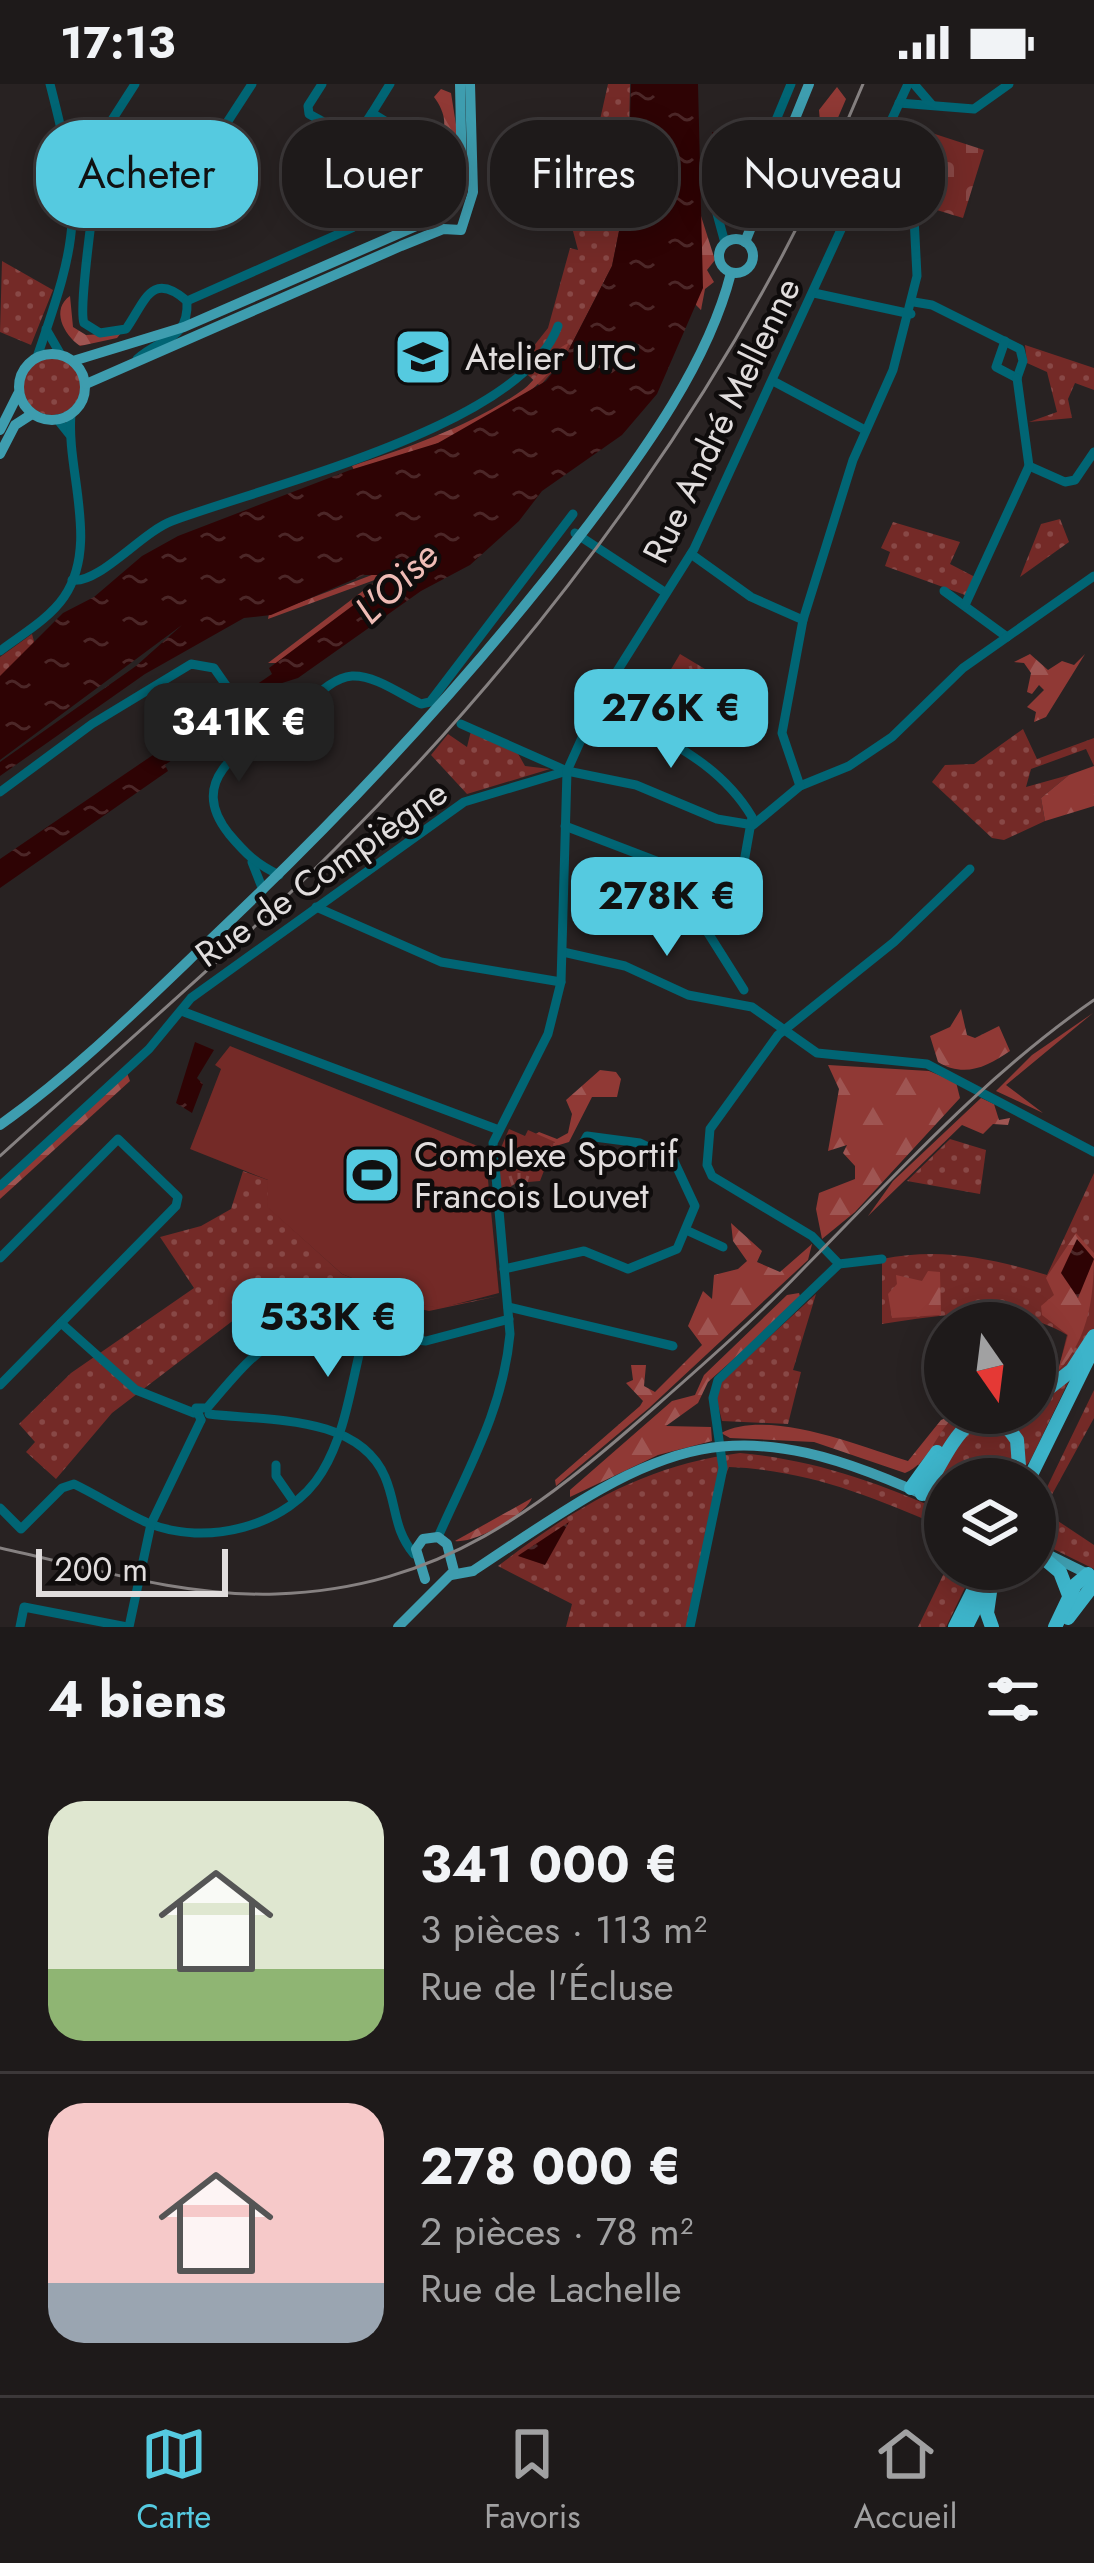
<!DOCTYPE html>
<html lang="fr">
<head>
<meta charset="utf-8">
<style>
  :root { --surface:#1e1a1a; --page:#262323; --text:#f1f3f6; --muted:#a1a1a2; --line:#3c3839; --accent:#55cae0 }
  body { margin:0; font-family:Jost,sans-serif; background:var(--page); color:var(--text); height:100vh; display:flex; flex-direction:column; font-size:45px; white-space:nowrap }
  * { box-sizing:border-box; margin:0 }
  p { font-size:39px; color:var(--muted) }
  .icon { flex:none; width:66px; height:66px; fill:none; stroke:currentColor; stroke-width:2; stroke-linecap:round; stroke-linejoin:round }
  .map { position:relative; height:1543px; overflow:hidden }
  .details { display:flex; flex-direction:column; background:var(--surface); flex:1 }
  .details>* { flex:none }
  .hud { position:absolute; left:36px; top:36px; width:1023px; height:108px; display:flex; gap:24px }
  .needle { width:78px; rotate:166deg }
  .fabs { position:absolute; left:924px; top:1218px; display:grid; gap:24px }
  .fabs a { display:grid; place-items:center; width:132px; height:132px; border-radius:50%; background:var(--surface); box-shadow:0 6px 30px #0003,0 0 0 3px var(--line); font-size:60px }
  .scale { position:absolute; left:36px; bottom:30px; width:192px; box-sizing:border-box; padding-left:12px; border:6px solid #e1dddd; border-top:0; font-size:33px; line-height:42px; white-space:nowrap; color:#e1dddd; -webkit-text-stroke:9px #0f0c0c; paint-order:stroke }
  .price { position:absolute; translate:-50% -102px; padding:0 27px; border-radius:24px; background:var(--accent); color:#111; font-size:39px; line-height:78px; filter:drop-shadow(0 3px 6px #0008) }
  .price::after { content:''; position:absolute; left:50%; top:72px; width:36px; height:27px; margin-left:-18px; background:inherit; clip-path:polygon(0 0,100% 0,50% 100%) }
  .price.active { background:#222; color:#fff }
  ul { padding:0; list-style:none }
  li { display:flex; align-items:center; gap:36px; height:300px; padding:0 48px }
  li+li { border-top:3px solid var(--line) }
  li span { display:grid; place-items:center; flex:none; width:336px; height:240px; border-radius:36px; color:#555 }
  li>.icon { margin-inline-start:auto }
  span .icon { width:144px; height:144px; fill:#fffc; stroke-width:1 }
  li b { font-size:51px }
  h2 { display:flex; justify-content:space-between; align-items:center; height:144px; padding:0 48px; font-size:51px }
  .chip { padding:0 42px; border-radius:48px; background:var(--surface); box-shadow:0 6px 30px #0003,0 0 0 3px var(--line); font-size:42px; line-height:108px }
  .chip.active { background:var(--accent); color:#111 }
  .status { display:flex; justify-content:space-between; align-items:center; height:84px; padding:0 60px; background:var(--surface); direction:ltr }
  .status svg { height:33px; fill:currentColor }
  .tabs { display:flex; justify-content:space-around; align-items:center; height:168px; border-top:3px solid var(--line); background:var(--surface); font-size:33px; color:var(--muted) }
  .tabs a { display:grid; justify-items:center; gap:6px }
  .tabs .active { color:var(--accent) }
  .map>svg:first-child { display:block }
</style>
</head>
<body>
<div class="status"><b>17:13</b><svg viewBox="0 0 49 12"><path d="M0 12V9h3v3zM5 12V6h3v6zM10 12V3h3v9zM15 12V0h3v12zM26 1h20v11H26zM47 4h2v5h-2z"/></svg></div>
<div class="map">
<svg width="1094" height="1543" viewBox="0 0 1094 1543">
  <defs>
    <pattern id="grass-dots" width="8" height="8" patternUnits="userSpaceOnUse" patternTransform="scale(3)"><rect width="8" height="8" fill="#742a27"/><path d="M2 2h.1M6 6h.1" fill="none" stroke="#884846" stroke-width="1.8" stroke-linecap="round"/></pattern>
    <pattern id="forest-firs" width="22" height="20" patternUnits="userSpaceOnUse" patternTransform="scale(3)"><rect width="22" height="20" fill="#903935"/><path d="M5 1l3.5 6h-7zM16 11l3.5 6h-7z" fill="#9f5552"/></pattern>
    <pattern id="cemetery-stones" width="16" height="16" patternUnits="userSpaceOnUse" patternTransform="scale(3)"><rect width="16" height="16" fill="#742a27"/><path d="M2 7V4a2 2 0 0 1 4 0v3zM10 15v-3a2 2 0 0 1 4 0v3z" fill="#884846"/></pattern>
    <pattern id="park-tufts" width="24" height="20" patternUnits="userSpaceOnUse" patternTransform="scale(3)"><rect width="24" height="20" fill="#742a27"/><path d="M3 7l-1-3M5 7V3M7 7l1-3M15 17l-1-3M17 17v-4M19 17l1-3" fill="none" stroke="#884846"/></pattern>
    <pattern id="water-ripples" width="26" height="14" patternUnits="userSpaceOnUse" patternTransform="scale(3)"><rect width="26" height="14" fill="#2e0304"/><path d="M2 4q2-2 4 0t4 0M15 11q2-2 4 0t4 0" fill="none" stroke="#4c2728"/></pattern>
  </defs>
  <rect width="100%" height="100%" fill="#282222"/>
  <g fill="url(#grass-dots)">
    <path d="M608 0H630L628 102 612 182 565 273 540 302 518 282 548 244 570 164 578 166 569 132 575 114 591 115 595 58Z"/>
    <path d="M2 177 53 206 31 261 0 248Z"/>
    <path d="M1025 261 1094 284V306L1075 299 1068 315 1072 334 1029 338 1057 328 1047 288 1027 279Z"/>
    <circle cx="52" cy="302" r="29"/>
    <path d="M1060 435 1069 458 1020 493 1041 440Z"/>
    <path d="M893 438 960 458 950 480 975 493 965 511 885 482 890 468 881 464Z"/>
    <path d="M32 550 35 561 0 595V573Z"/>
    <path d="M1023 645 1037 675 1094 654V682L1086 665 1031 685 1026 703 1069 691 1041 714 1045 737 1004 756 992 754 932 698 945 681 974 680Z"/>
    <path d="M471 647 516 666 525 682 550 685 467 710 431 671 448 650 467 663Z"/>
    <path d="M950 1055 986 1066 980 1110 907 1097Z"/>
    <path d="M243 1087 268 1096V1123L342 1190 419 1221 441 1223 499 1212 429 1227 328 1203 260 1216 112 1329 56 1395 26 1368 35 1358 19 1340 71 1289 194 1204 160 1153 201 1142 231 1125Z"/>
    <path d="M1094 1089V1245L1030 1377 1015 1395H949L909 1377C956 1317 962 1329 1035 1329V1300L1059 1283 1067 1251C1014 1218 940 1231 882 1240V1175C941 1163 990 1174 1047 1191Z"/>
    <path d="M816 1210 793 1286 801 1288 788 1340 722 1337 716 1313 721 1297Z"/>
    <path d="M1094 1306V1334L1043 1427 1094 1461V1485L1035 1456V1428Z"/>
    <path d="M740 1369C815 1376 876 1398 945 1428V1444C873 1413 808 1386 729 1383L713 1421 686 1543H566L572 1520 498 1482C574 1424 644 1381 740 1369Z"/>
    <path d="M946 1485H974L946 1543H918Z"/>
  </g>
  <g fill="url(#forest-firs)">
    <path d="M837 3 846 15 831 50 821 56 819 67 810 69 807 65 821 50 819 26Z"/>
    <path d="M441 5 451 9 457 47 452 70 445 74 435 62C449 46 446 29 434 13Z"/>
    <path d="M590 56 589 64 575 69 590 91 587 112 576 109 565 93 573 61Z"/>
    <path d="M701 132 715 176 707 186 714 198 705 205 701 226 696 221Z"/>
    <path d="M70 212 73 243 86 251 121 249 117 254 80 262C63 250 51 225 70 212Z"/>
    <path d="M569 259C542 316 466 349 409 371 391 377 371 379 354 386L352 382C411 363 473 341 524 305 541 292 550 266 569 259Z"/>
    <path d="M377 489H386L383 500 278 579H268L380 494 268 535 269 530Z"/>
    <path d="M1030 570 1048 586 1062 577 1074 581 1085 570 1046 633 1034 638 1036 628 1027 623 1044 606 1039 601 1032 610 1027 608 1031 589 1024 579 1014 578Z"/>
    <path d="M1094 682V722L1045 737 1041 714 1069 691Z"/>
    <path d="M961 925 967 951 975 954 999 942 1010 967C987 983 964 994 938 978L930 952 950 943Z"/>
    <path d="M1093 929 1006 1001 1043 1029 996 1007 1032 971Z"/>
    <path d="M828 981 929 987 956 998 960 1014 855 1128 822 1155 816 1125 819 1109 855 1095V1082L843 1069 847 1061 828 1067 839 1005Z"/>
    <path d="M600 986 616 988 621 995 617 1013H592L569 1058 546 1065 534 1051 539 1048 557 1055 568 1049 572 1030 566 1016Z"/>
    <path d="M127 989 130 997 0 1115V1106Z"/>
    <path d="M981 1014 994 1020 999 1036 1010 1034 1008 1041 993 1040 983 1050 962 1041 868 1132 893 1097Z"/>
    <path d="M731 1139 762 1167 757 1178 780 1188 812 1160 808 1176 649 1324 556 1402 555 1396 640 1322 643 1317 626 1299 633 1296 631 1281H646L644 1302 655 1308 702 1261 688 1242 703 1207 712 1215 714 1191 738 1185 747 1177 733 1157Z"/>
    <path d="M1076 1149 1094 1169C1094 1226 1085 1272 1035 1307V1300L1059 1283 1068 1251 1042 1231 1041 1222 1054 1211 1046 1194Z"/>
    <path d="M928 1187 940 1188 941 1231 892 1234 888 1210 897 1200 896 1191 922 1197Z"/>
    <path d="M799 1209 801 1215 708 1298 698 1319 666 1342 711 1343 712 1357 658 1371 570 1413V1406L672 1317 695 1311 704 1291 787 1211Z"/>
    <path d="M958 1329C937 1345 929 1380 905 1389L814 1358 730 1354 721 1349C768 1324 860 1362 908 1377L941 1336Z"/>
    <path d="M532 1414C525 1432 473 1460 455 1457Z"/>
  </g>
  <path fill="url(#cemetery-stones)" d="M895 37 984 66 963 134C904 116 865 106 895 37Z"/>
  <g fill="url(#park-tufts)">
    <path d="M680 570 715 591 712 612 736 624 733 632 701 611 681 644 656 628 666 613 658 607Z"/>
    <path d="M509 1045 525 1052 528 1046 555 1058 540 1097 516 1099 501 1110 497 1073Z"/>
  </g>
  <path fill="#742a27" d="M230 962 485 1065 499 1209 441 1224 419 1221 342 1190 267 1123 268 1096 190 1065 221 985 215 981Z"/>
  <g fill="url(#water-ripples)">
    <path d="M631 0H698L703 204 657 310 622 351 542 407 519 437 470 481 421 507 298 594 279 600 165 681 168 687 0 804V775L272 590 269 584 367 511 385 491H364L271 531 244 534 145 590 0 692V678L136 582 182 541 0 676V592L63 529 94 513 142 472 178 452 350 386 438 359 546 297 565 273 612 182 628 102Z"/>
    <path d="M712 48 754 60 735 88 713 83Z"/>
    <path d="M195 958 214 966 197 994 203 1000 192 1029 176 1019Z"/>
    <path d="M1077 1155 1094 1175 1078 1214 1061 1189Z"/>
    <path d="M569 1438 545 1481 518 1472 519 1471Z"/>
  </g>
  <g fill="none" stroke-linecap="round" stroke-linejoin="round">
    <g stroke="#016574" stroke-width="9">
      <path d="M322 0 308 22 309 30 347 51 361 46 372 29"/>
      <path d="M390 0 372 29 431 65"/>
      <path d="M914 0 932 21"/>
      <path d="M899 19 974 25 1009 0"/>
      <path d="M215 57 252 0"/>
      <path d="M87 75 135 0"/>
      <path d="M71 80 87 75 187 140"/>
      <path d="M98 84C95 111 78 224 84 239L100 249 126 245C145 218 151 186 187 217"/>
      <path d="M725 159 716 126 759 77 791 0"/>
      <path d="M814 209 911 230"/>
      <path d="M187 217 352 144 409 53"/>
      <path d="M914 218 932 221 1020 265 1023 277 1017 294"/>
      <path d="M46 245 61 271"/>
      <path d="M1005 257 996 283 1017 294"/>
      <path d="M37 273C80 149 83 128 50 0"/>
      <path d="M137 275C161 253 189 257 187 217"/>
      <path d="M773 297 865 346"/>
      <path d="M57 335 69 350"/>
      <path d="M1029 382 1065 398 1075 396 1094 368"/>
      <path d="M575 449 666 509"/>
      <path d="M691 470 751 513 803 536"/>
      <path d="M72 496C98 501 142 448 172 437 268 401 522 342 558 242"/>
      <path d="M944 507 1007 553"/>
      <path d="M965 521 1029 382 1017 294"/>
      <path d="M0 567C21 551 49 535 64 513 100 460 66 387 71 330"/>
      <path d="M599 616C656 653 717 674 752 733L741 795 706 811 698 833 744 906"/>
      <path d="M461 640 567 687 636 701 717 735 753 741 800 702 849 682 892 653 963 584 1094 492"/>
      <path d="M800 702 782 649 803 536 853 376 893 286 917 192 914 133 871 80"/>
      <path d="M0 708 92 640 191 580 214 584 260 650"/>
      <path d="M565 742 672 783 712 808"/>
      <path d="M252 778 263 806"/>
      <path d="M279 791C256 780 245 769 229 750 186 696 240 665 283 639 305 627 326 594 352 592 375 591 400 610 421 620L430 618 573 430"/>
      <path d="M316 823 441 878 561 898"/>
      <path d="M563 868 625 882 688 911 752 923 817 969 927 980 1094 1068"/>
      <path d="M184 928 499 1046"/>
      <path d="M0 1102 149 965 191 914 464 718 567 687"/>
      <path d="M686 1146 723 1163"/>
      <path d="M0 1174 118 1055 178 1113 176 1122 0 1301"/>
      <path d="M839 1180 882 1175"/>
      <path d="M504 1185 584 1167 628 1185 677 1165 695 1122 673 1075 640 1059 587 1052 582 1061"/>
      <path d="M508 1223 673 1262"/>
      <path d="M61 1239 136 1306 194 1329"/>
      <path d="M368 1252 426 1257 509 1235"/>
      <path d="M209 1330C266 1337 358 1330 385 1393 397 1421 393 1445 414 1470"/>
      <path d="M201 1336 196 1324H207C257 1266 277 1235 361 1251"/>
      <path d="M276 1381V1392L294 1418"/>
      <path d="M0 1424 21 1445 62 1404 74 1400C99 1412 123 1428 148 1439 205 1463 289 1443 322 1388 346 1349 351 1299 363 1255"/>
      <path d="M438 1453C468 1385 503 1326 510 1250L493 1059 548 950 561 898 567 687 599 616 694 465 908 0"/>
      <path d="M20 1543 24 1523 127 1543"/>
      <path d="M129 1543 151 1440 201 1336"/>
      <path d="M690 1543 723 1384 713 1314 718 1296 839 1180 812 1152 712 1092 707 1081 710 1045 778 951 894 858 970 785"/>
    </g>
    <g stroke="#3e9daf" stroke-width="10">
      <path d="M455 120 462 97 460 0"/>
      <circle cx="736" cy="172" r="17"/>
      <path d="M745 158 809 0"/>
      <circle cx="52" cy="303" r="33"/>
      <path d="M73 277 184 243 421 140 455 120"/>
      <path d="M86 300 401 162 443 145 461 146 473 108 470 0"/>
      <path d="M0 346 18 310"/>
      <path d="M0 370 15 341 32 330"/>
      <path d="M0 1041C77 986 143 920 211 855 349 725 474 591 589 440 645 366 708 279 731 189"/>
      <path d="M1043 1468 1094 1493"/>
      <path d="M451 1491 473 1487C664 1359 724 1315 945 1421"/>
      <path d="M398 1543 454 1487 447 1460 438 1453 423 1455 416 1465 425 1495"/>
    </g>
    <g stroke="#3db4ca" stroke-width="14">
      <path d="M1035 1315 1072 1286 1094 1252"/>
      <path d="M1029 1395 1094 1263"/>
      <path d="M911 1404 937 1368"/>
      <path d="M922 1410C941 1388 972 1289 1017 1356L1020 1395"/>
      <path d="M1035 1467 1060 1488 1070 1514"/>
      <path d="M990 1508 987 1529 992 1543"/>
      <path d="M1068 1534 1094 1500"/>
      <path d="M955 1543 984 1485"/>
      <path d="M966 1543 995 1485"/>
      <path d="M1055 1543 1075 1501 1088 1490"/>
    </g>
    <g stroke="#868181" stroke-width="3">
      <path d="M0 1072C112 970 228 872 335 765 552 549 746 285 863 0"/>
      <path d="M0 1464C91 1484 183 1513 276 1510 441 1504 539 1425 656 1322 706 1278 756 1234 802 1186 896 1091 984 992 1094 916"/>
    </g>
  </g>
  <defs>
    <g id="university-square" transform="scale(3)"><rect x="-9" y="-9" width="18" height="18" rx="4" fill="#55cae0" stroke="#0f0c0c"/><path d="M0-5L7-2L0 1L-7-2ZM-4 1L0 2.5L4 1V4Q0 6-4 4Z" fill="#111"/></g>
    <g id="stadium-square" transform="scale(3)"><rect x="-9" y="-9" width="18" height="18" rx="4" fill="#55cae0" stroke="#0f0c0c"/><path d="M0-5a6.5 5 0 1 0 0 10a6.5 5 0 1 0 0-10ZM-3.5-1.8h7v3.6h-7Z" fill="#111"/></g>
  </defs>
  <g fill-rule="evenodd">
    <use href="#university-square" x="423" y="273"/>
    <use href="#stadium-square" x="372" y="1091"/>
  </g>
  <g text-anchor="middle" stroke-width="9" stroke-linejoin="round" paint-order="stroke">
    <g font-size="36" fill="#e1dddd" stroke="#0f0c0c" text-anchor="start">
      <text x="465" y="286">Atelier UTC</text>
      <text x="414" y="1083">Complexe Sportif<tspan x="414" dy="41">Francois Louvet</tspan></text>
    </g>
    <g font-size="36" fill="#e1dddd" stroke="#0f0c0c">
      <text transform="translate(721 336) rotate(-64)" y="13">Rue André Mellenne</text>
      <text transform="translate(321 789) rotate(-35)" y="13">Rue de Compiègne</text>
    </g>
    <g font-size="39" font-style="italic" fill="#efbcb6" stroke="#0f0c0c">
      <text transform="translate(396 498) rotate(-44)" y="14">L'Oise</text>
    </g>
  </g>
</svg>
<div class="fabs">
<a><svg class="needle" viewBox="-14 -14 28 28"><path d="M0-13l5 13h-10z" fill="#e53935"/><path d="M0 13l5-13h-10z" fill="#a1a1a2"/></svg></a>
<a><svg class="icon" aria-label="layers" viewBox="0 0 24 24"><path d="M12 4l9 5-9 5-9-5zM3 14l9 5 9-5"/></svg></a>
</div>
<div class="scale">200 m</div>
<b class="price" style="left:671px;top:687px">276K €</b>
<b class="price active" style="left:239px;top:701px">341K €</b>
<b class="price" style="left:667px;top:875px">278K €</b>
<b class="price" style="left:328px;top:1296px">533K €</b>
<div class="hud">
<a class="chip active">Acheter</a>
<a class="chip">Louer</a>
<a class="chip">Filtres</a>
<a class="chip">Nouveau</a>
</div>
</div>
<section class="details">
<h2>4 biens<svg class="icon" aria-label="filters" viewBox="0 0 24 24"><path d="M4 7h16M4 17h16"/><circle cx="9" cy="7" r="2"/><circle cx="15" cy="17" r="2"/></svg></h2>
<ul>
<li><span style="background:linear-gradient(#dfe7d0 70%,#8fb573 0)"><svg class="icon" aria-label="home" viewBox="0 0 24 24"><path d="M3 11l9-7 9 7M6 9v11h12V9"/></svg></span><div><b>341 000 €</b><p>3 pièces · 113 m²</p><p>Rue de l'Écluse</p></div></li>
<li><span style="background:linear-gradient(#f6c9c9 75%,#9aa5b1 0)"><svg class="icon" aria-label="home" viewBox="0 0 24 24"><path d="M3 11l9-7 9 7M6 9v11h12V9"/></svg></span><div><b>278 000 €</b><p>2 pièces · 78 m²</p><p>Rue de Lachelle</p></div></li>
</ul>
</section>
<nav class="tabs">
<a class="active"><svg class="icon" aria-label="map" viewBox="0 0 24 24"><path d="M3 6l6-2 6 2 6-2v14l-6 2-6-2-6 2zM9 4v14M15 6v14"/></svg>Carte</a>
<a><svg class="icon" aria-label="saved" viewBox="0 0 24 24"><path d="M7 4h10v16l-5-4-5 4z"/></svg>Favoris</a>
<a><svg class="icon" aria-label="home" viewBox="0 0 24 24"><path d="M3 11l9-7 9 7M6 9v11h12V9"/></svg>Accueil</a>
</nav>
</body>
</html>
